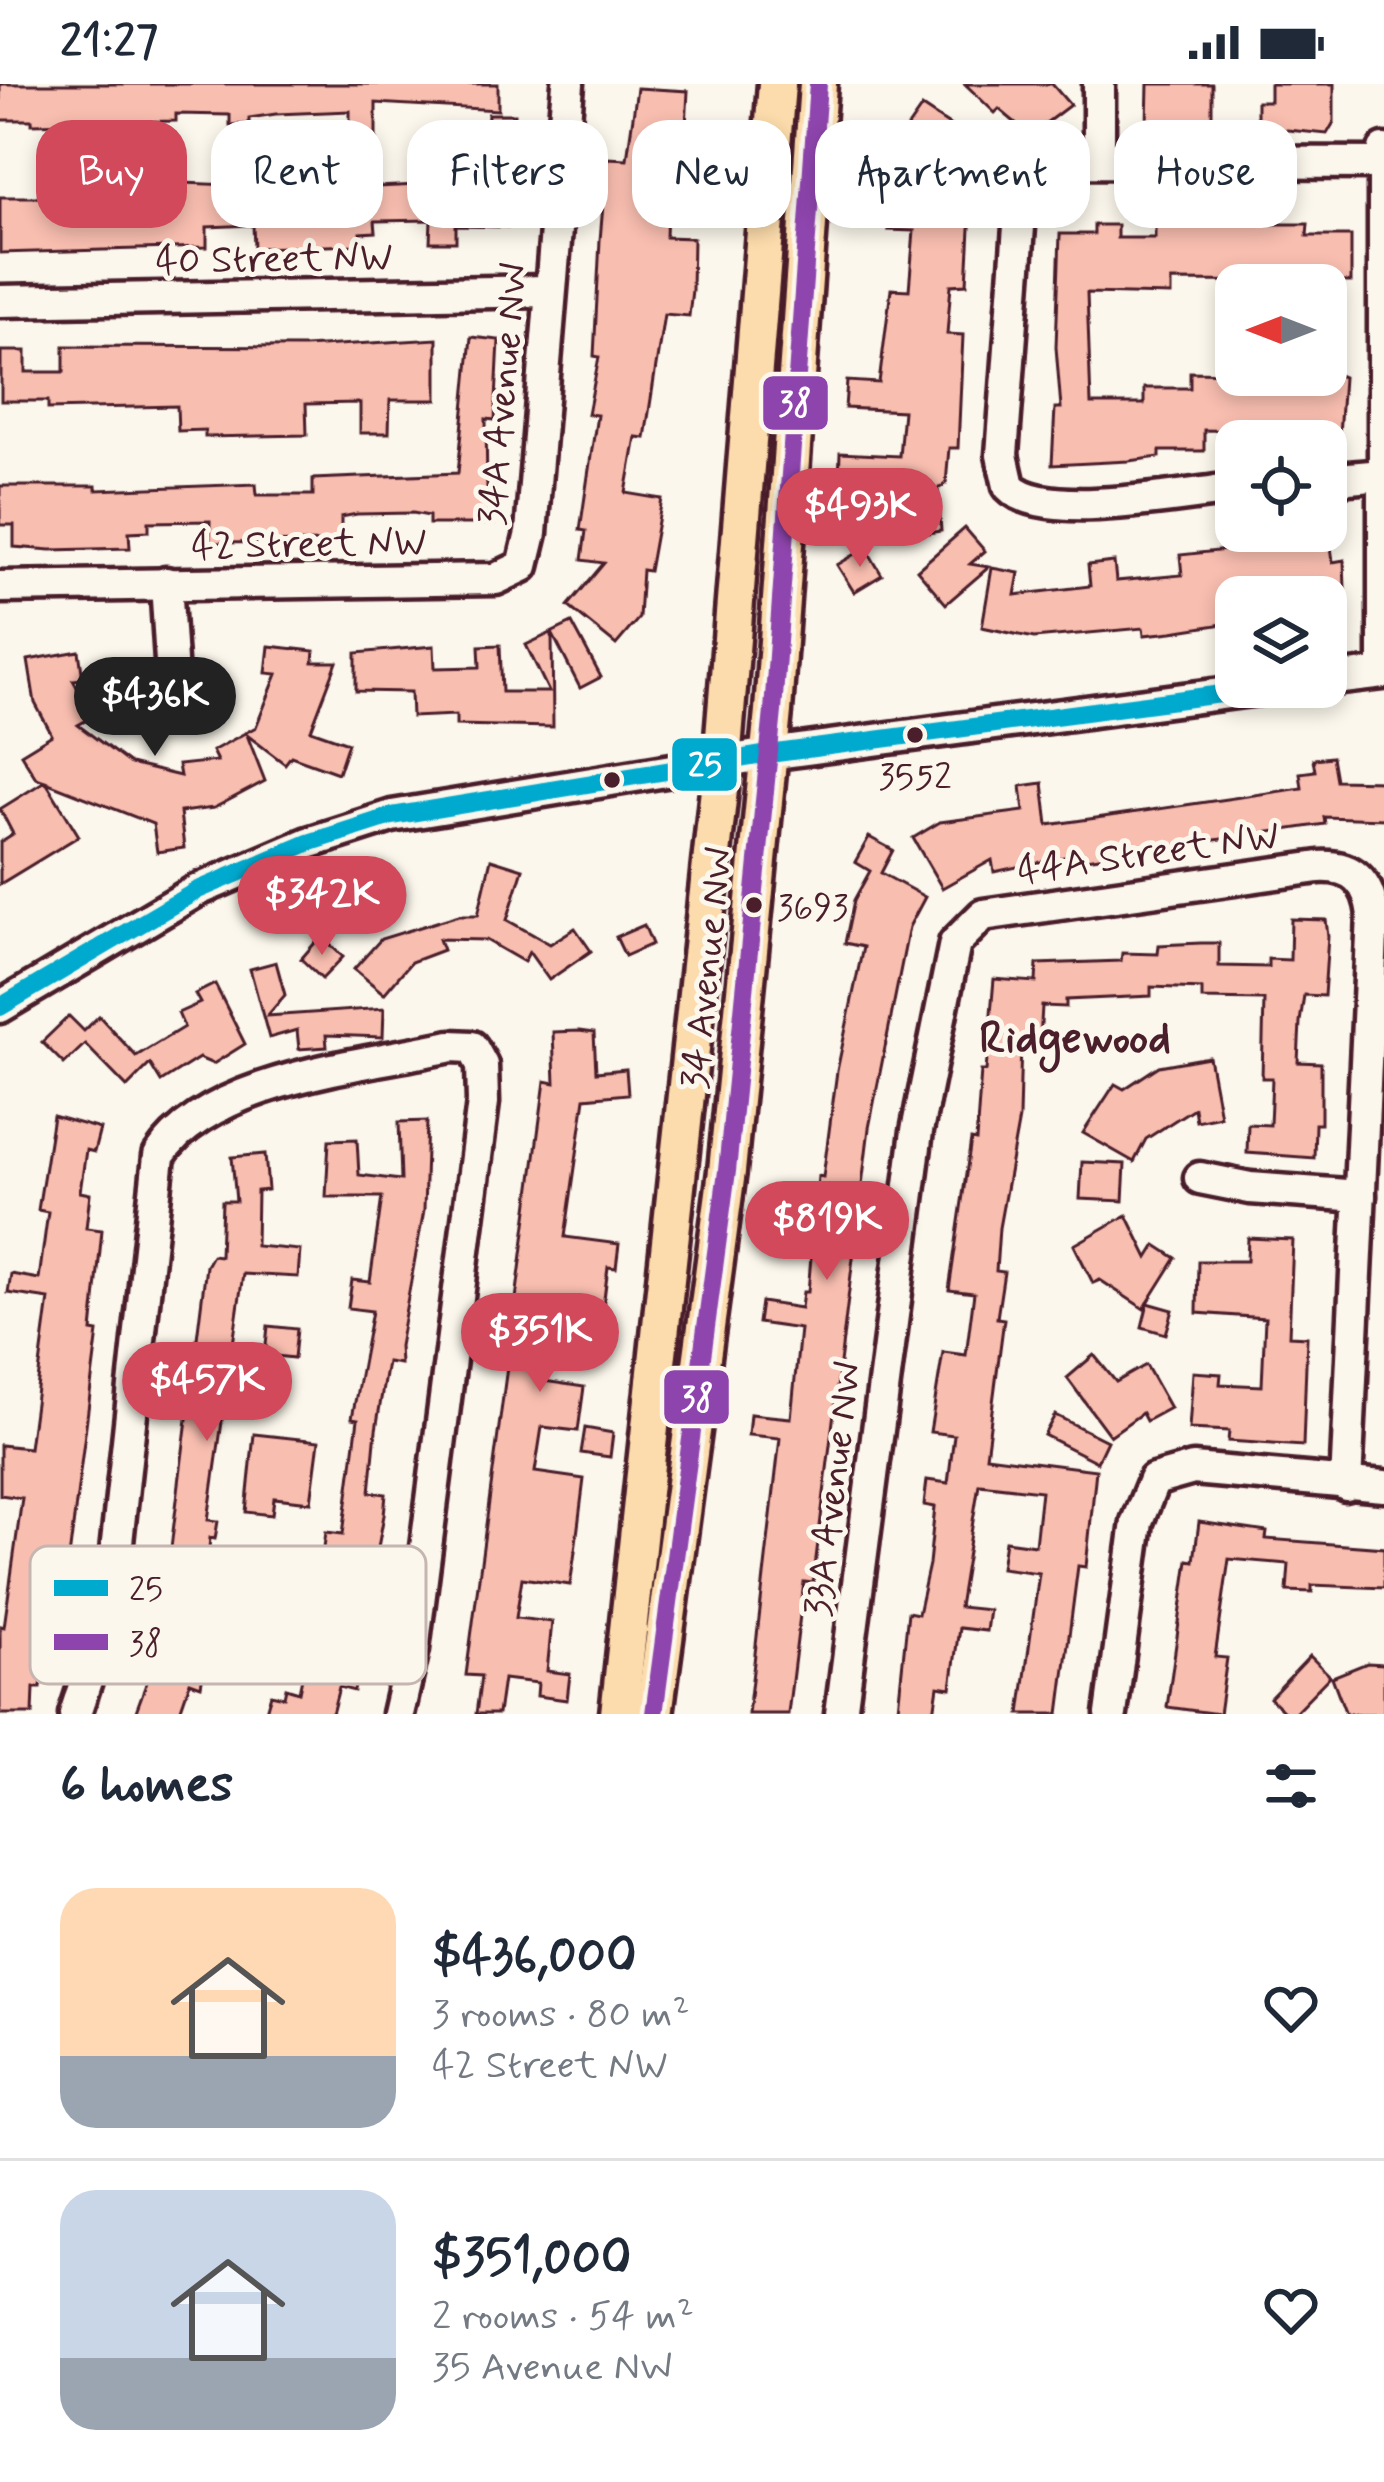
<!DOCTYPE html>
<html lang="en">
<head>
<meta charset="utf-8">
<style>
  :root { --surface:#fff; --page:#f6f6f7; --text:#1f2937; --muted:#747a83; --line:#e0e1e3; --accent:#d1495b }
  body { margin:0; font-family:Mynerve,sans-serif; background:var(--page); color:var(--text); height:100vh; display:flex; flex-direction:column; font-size:45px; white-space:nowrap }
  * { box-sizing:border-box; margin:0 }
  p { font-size:39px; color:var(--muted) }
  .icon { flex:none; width:66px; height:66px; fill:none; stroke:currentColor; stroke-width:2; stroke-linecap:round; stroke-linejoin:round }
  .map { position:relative; height:1630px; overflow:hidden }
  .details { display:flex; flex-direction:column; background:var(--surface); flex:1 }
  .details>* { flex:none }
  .top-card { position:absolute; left:36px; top:36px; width:1314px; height:108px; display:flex; gap:24px }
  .needle { width:78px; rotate:270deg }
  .tools { position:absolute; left:1215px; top:180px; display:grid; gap:24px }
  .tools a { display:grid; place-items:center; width:132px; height:132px; border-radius:24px; background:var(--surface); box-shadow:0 6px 18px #0003; font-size:60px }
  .price { position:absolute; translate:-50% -102px; padding:0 27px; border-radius:42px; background:var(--accent); color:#fff; font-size:39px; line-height:78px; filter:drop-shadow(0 3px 6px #0008) }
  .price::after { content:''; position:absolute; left:50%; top:72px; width:36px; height:27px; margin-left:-18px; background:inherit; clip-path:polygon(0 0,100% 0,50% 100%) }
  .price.selected { background:#222; color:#fff }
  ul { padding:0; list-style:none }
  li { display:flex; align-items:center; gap:36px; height:300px; padding:0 60px }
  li+li { border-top:3px solid var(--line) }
  li span { display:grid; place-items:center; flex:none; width:336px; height:240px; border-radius:36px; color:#555 }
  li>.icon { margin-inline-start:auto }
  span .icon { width:144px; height:144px; fill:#fffc; stroke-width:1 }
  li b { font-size:51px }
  h2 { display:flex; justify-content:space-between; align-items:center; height:144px; padding:0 60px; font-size:51px }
  .chip { padding:0 42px; border-radius:36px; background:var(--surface); box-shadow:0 6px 18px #0003; font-size:42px; line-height:108px }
  .chip.selected { background:var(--accent); color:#fff }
  .status { display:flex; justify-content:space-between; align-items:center; height:84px; padding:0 60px; background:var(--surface); direction:ltr }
  .status svg { height:33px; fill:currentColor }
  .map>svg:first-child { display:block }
</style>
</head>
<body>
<div class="status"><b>21:27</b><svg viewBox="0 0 49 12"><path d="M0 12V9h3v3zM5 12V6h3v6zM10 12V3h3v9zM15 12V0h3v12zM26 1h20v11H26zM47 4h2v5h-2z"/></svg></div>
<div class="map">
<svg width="1384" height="1630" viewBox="0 0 1384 1630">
  <rect width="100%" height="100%" fill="#fbf7ec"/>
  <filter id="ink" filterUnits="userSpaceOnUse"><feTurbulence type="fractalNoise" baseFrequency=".00833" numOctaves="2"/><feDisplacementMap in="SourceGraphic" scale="24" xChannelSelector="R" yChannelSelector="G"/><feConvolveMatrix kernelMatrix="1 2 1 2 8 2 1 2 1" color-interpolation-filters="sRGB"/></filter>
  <g filter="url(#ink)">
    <g fill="#f8beb0" stroke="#4a1f2b" stroke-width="3">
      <path d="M0 0H498V26L376 19V63L350 64V27L276 30 249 34V40L230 41V31L176 30V37L32 40V36H0Z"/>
      <path d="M965 0H1052L1070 21 1030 51 999 25 995 29Z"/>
      <path d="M1148 0H1212V51L1171 50 1164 49V43L1147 40Z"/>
      <path d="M1270 0H1334V38L1327 50 1257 43V17H1270Z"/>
      <path d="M637 4 688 7 686 43 670 42 666 153 693 154 692 206 689 232 664 230 645 354 636 353 626 409 662 415 649 487 642 486 639 534 616 561 568 522 604 479 582 476 586 447 580 446 597 331 588 330 599 273 594 272 600 156 607 74 627 75Z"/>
      <path d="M922 23 969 54 950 83 973 89 967 200 951 201 947 250 963 251 958 364H949L946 400 938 405 941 447 886 455 879 399 839 397 840 369 899 372 903 327 845 324 847 297 879 299 891 205 909 206 914 147 888 146 890 116 860 115 862 85 917 88 921 56 906 46Z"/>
      <path d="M488 30H515L512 143 456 142V158H430L431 136 375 137 376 148 360 149V161L254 164 253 141 207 143V163L0 169V113H43V102H57L73 112V121H131V112L183 108V99L332 105 484 98Z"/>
      <path d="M1155 140H1308L1307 152H1351V198L1171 197V211L1087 209 1091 320H1144V304H1190V288L1338 291 1343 293 1339 351 1243 357V347L1204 346V367H1160V373L1129 377 1052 381 1055 324H1061L1056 263 1060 150H1094V141H1117V154H1155Z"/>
      <path d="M471 253 499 256 495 336 486 335 487 405H495L494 440H429V432L413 429 357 430 341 433V458L210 459V437L149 438V447L129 448 130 464 51 466 14 463V441H0V402H96V406L256 400 257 411H313V395L458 389Z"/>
      <path d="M437 255V316H390L389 349H360V319L306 320 307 351 205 353V346L178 347 177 322 48 325V317H1V267H26V288H64V262L304 263Z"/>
      <path d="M965 444 985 467 970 480 989 483 946 520 917 486Z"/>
      <path d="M1330 455 1333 478 1344 476 1346 534 1326 536V513H1236V538L1172 548 1144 551 1143 544 1034 554 982 543 992 484 1019 489 1015 511 1090 502 1088 481 1114 478 1116 497 1182 491 1180 471Z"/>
      <path d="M866 464 882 491 854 508 837 481Z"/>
      <path d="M572 539 601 593 580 604 552 549 553 643 456 641V631L412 633 411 608 356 607V569L434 562 435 584 480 583 479 562 500 561 502 608H549L526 561Z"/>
      <path d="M269 562 314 567 313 578H337L311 646 348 659 338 689 291 672 285 680 247 651 265 697 214 724 180 728 184 764 157 768 153 740 46 698 79 752 0 800V758L13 750 0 725 45 697 36 694 21 670 52 651 35 619 28 576 79 567 83 595 73 596 94 632 78 641 130 680 180 692 178 681 217 677 212 667 256 643 277 590 266 589Z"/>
      <path d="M1332 673 1336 696 1384 697V735L1324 733 1325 740 1065 778 1064 773 994 788 992 776 942 804 913 754 940 738 1024 727 1021 702 1043 699 1048 741 1302 704 1300 689 1315 687 1313 675Z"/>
      <path d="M869 753 893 766 881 789 925 813 909 843 869 1044 813 1499 804 1498 788 1630H748L780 1354 748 1351 750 1330 791 1334 800 1245 758 1239 761 1218 801 1224 803 1208H808L818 1092 823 1093 837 987 863 863 845 859 854 816 870 787 855 778Z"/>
      <path d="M491 775 523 785 507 836 550 860 575 844 591 867 549 896 529 868 524 878 486 856 439 855 443 866 411 878 384 910 354 885 381 855 459 831H478Z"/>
      <path d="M1291 835 1326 836 1328 852 1324 912 1304 911 1300 938 1298 978 1321 979V1040H1315L1314 1074 1247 1069 1248 1040 1270 1041 1272 994H1262L1264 916 1202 915V905L1151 903V912L1066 916V923L1042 922 1040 957 1021 956 1019 1034 999 1144 996 1187 1004 1188 997 1234 1004 1235 986 1372 1096 1386 1086 1483 1078 1482 1059 1630H1020L1039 1489 1001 1484 1005 1457 1035 1461 1041 1407 979 1400 959 1523 989 1526 986 1547 959 1544 951 1604 938 1602 934 1629 898 1624 908 1528 918 1530 929 1480 935 1423 924 1421 927 1396 948 1399 954 1351 930 1348 943 1268 966 1271 974 1209 949 1206 971 1056 976 1057 981 987H986L994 895 1036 898 1037 880 1121 877 1122 869 1158 870 1159 861 1201 859H1219V882L1268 883V875L1290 876Z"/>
      <path d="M644 841 652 860 625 872 616 853Z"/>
      <path d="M321 852 343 873 322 895 301 875Z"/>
      <path d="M276 878 285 911 267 932 384 924 383 953 326 951 327 963 299 965 297 946 269 954 250 885Z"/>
      <path d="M215 900 245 960 213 980 199 974 161 998 150 980 127 1003 85 960 64 980 42 958 69 932 84 947 99 932 136 972 184 943 178 929 200 919 195 910Z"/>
      <path d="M579 947 594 949 596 988 626 985 628 1010 585 1014 565 1153 619 1160 616 1184 608 1183 602 1231 555 1225 544 1297 584 1303 578 1347 542 1343 535 1388 584 1395 574 1475 570 1501 522 1494 516 1534 552 1538 547 1587 570 1590 567 1616 537 1612 538 1599 503 1595 498 1630H476L481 1592 466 1591 545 997 555 999 553 948Z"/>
      <path d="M1209 973 1220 1032 1196 1037 1194 1024 1146 1055 1134 1078 1083 1049 1115 1000 1124 1005 1159 982Z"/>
      <path d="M53 1032 100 1045 94 1068 86 1066 80 1108 90 1110 86 1144 102 1146 92 1247 98 1248 65 1505 60 1504 56 1538 47 1537 41 1604H34L33 1630H0V1542L4 1543 22 1414 0 1411V1361L29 1364 49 1215 8 1209 11 1190 39 1195 48 1128 38 1126Z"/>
      <path d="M427 1037 424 1126 399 1262 400 1280 387 1278 376 1346 370 1408 386 1410 384 1431 376 1474 362 1472 356 1518 369 1520 365 1550 350 1549 342 1584 358 1587 354 1607 339 1603 332 1630 266 1627 271 1610 284 1613 286 1604 299 1608 316 1525 290 1522 294 1491 320 1494 326 1448 343 1450 358 1335 352 1334 372 1227 348 1224 352 1196 370 1198 382 1113H326L329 1056 357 1055 359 1091 401 1096 399 1038Z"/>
      <path d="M265 1070 268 1106 257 1107 256 1162 300 1166 298 1193 243 1190 208 1436 218 1437 215 1455 210 1454 205 1504 213 1505 212 1538 201 1602 190 1598 179 1630H135L157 1570 150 1568 167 1496 206 1182 212 1171 220 1172 222 1117H236L232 1073Z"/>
      <path d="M1082 1078 1125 1080 1123 1117 1080 1115Z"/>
      <path d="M1127 1131 1148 1174 1156 1161 1176 1174 1144 1225 1100 1196 1093 1199 1074 1161Z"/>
      <path d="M1248 1154 1293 1156 1289 1252 1307 1253 1303 1362 1228 1357 1229 1347 1189 1345 1193 1288 1221 1290 1220 1300 1262 1302 1265 1234 1197 1229 1198 1177H1247Z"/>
      <path d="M1148 1219 1173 1226 1166 1250 1142 1243Z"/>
      <path d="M268 1242 297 1245 294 1274 265 1271Z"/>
      <path d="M1094 1271 1116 1298 1146 1281 1170 1324 1146 1337 1142 1329 1110 1352 1067 1294Z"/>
      <path d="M1055 1331 1107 1357 1097 1378 1044 1351Z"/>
      <path d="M585 1344 613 1349 610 1373 581 1369Z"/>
      <path d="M254 1350 319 1357 311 1418 274 1414 272 1431 246 1428Z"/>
      <path d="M1199 1438 1267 1448 1266 1455 1384 1464V1504L1312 1501V1508L1287 1507 1289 1480 1229 1475 1215 1573 1227 1574 1219 1630 1167 1623 1188 1476 1194 1477Z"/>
      <path d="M1310 1572 1330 1592 1293 1630H1286L1270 1614Z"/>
      <path d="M1367 1579 1384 1580V1630H1346L1332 1593Z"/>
    </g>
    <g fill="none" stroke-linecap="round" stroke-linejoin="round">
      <g stroke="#4a1f2b" stroke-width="39">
        <g id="minor">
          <path d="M1099 0V77"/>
          <path d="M0 217 548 207"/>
          <path d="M1326 396 1383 391"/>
          <path d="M1236 405C1186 409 1043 439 1009 402L1002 371 1021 116 1027 95 1062 78 1384 79"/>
          <path d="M166 499 172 593"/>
          <path d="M0 503 496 495 523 482 531 449 568 0"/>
          <path d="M1326 596 1384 589V66"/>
          <path d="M0 923 198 806 308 759 392 732 769 670 1274 603"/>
          <path d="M1200 1094 1250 1104 1360 1112"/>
          <path d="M75 1630 110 1523 159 1072C210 994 365 981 451 962L472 963 482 981 483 1018 413 1565 398 1630"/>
          <path d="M841 1630 917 1047 955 859 983 831 1319 783C1353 781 1369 798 1373 831L1346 1401"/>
          <path d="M1111 1630 1137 1438 1154 1396 1193 1385 1384 1402"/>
        </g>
      </g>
      <g stroke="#4a1f2b" stroke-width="45">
        <g id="major">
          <path d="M619 1630 722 678 777 0"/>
          <path d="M654 1630 727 1087 773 627 818 0"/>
        </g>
      </g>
      <use href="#minor" stroke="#fbf7ec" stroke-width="30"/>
      <use href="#major" stroke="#fcdcac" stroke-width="36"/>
      <g stroke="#fbf7ec" stroke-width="27">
        <path id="bus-1" d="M0 923 198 806 308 759 392 732 769 670 1274 603"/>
      </g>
      <g stroke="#fbf7ec" stroke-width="27">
        <path id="bus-2" d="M654 1630 727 1087 773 627 818 0"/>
      </g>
      <use href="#bus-1" stroke="#00a9ce" stroke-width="18"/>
      <use href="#bus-2" stroke="#8e44ad" stroke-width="18"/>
    </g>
  </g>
  <g fill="#4a1f2b" stroke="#fbf7ec" stroke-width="4.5">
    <circle cx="915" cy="651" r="10"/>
    <circle cx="612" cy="696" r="10"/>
    <circle cx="754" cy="821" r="10"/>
  </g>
  <g text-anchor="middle" stroke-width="10" stroke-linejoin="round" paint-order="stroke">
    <g font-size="36" fill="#4a1f2b" stroke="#fbf7ec">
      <text x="915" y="704">3552</text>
      <text x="777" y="835" text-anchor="start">3693</text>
    </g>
    <g font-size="39" fill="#4a1f2b" stroke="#fbf7ec">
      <text transform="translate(274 173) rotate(-1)" y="14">40 Street NW</text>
      <text transform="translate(501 310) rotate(-85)" y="14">34A Avenue NW</text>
      <text transform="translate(309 458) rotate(-1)" y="14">42 Street NW</text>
      <text transform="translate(1148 767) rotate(-8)" y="14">44A Street NW</text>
      <text transform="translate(705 884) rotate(-84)" y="14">34 Avenue NW</text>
      <text transform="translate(831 1405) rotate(-83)" y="14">33A Avenue NW</text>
    </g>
    <g font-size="45" font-weight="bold" fill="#4a1f2b" stroke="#fbf7ec">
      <text x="1075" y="968">Ridgewood</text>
    </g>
  </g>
  <rect x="30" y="1462" width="396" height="138" rx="18" fill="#fbf7ec" stroke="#c6b6b2" stroke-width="3"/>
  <rect x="54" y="1496" width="54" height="16" fill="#00a9ce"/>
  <rect x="54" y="1550" width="54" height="16" fill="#8e44ad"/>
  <g font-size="33" fill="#4a1f2b">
    <text x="129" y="1516">25</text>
    <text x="129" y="1570">38</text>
  </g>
  <g stroke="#fbf7ec" stroke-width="4.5">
    <rect x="761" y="290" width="69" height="58" rx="12" fill="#8e44ad"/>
    <rect x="670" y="652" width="69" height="57" rx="12" fill="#00a9ce"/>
    <rect x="662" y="1284" width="69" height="58" rx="12" fill="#8e44ad"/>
  </g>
  <g font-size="33" text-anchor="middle" font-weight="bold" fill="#fff">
    <text x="795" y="330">38</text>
    <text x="705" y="692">25</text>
    <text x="697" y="1325">38</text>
  </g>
</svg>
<div class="tools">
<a><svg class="needle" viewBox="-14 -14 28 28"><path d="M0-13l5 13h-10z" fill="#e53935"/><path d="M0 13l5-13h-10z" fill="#747a83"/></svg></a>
<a><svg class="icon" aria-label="locate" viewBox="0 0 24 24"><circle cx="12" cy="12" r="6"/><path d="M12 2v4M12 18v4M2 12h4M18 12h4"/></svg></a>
<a><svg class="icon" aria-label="layers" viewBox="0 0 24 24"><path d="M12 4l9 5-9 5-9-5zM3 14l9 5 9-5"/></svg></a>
</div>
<b class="price" style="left:860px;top:486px">$493K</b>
<b class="price selected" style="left:155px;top:675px">$436K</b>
<b class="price" style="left:322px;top:874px">$342K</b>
<b class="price" style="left:827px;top:1199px">$819K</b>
<b class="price" style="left:540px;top:1311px">$351K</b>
<b class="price" style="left:207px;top:1360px">$457K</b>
<div class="top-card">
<a class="chip selected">Buy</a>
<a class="chip">Rent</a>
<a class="chip">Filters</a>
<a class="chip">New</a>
<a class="chip">Apartment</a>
<a class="chip">House</a>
</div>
</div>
<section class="details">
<h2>6 homes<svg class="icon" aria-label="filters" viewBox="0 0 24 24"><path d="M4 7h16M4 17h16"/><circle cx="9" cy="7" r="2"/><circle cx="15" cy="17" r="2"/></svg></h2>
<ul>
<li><span style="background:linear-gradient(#ffd9b3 70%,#9aa5b1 0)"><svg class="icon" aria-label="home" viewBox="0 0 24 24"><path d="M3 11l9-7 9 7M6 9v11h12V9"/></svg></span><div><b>$436,000</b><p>3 rooms · 80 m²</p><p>42 Street NW</p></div><svg class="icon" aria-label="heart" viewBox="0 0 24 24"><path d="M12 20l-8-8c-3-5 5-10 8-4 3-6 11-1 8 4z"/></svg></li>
<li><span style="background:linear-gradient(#c9d6e8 70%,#9aa5b1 0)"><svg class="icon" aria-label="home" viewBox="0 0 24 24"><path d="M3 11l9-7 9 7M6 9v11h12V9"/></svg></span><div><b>$351,000</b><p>2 rooms · 54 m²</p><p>35 Avenue NW</p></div><svg class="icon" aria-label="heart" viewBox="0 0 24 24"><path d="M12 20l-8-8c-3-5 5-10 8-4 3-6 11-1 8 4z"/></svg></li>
</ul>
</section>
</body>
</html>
